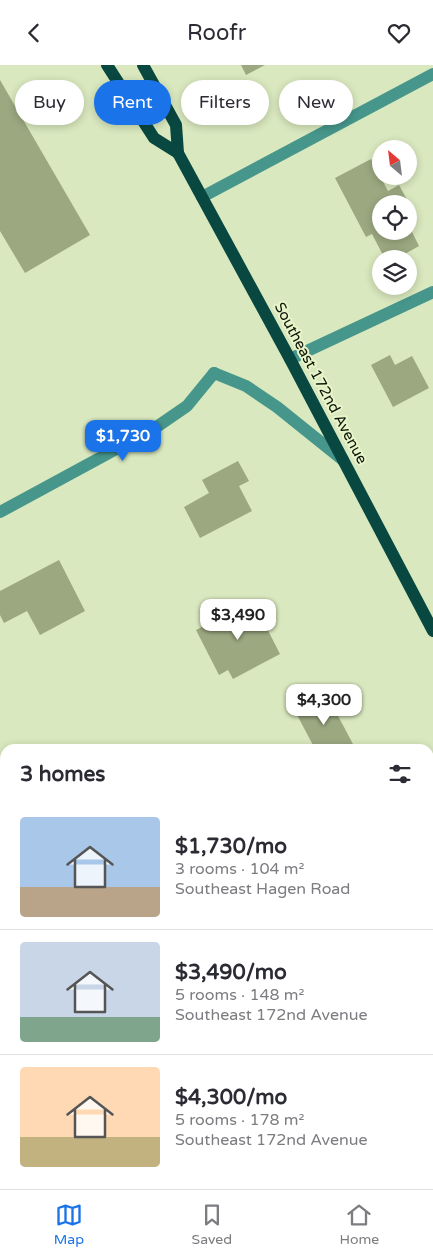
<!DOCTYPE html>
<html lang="en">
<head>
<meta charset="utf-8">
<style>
  :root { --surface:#fff; --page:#f2f2f3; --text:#2b2b33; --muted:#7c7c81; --line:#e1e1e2; --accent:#1a73e8 }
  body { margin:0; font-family:"Varela Round",sans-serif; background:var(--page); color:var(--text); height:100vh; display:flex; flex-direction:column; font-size:19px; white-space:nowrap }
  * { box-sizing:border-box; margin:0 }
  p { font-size:16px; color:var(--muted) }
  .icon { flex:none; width:28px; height:28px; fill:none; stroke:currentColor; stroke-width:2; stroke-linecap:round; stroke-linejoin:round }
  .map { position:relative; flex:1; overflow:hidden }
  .drawer { position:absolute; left:0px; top:679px; width:434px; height:446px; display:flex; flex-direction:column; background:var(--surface); border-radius:15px 15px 0 0; box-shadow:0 2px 8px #0003 }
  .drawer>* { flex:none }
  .top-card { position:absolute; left:15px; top:15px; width:404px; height:45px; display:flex; gap:10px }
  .needle { width:32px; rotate:332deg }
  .tools { position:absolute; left:372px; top:75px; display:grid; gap:10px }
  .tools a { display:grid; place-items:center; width:45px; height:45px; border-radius:50%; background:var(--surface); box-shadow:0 2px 8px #0003; font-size:25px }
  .price { position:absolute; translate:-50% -42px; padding:0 11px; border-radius:10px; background:#fff; color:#222; font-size:16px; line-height:32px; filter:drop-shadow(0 1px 2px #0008) }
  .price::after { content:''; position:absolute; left:50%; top:30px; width:15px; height:11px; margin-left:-8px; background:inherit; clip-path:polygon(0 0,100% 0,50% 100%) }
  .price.selected { background:var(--accent); color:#fff }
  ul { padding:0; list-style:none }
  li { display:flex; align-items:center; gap:15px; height:125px; padding:0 20px }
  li+li { border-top:1px solid var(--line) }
  li span { display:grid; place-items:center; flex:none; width:140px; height:100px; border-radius:5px; color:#555 }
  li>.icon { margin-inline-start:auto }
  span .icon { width:60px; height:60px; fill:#fffc; stroke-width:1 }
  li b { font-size:21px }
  h2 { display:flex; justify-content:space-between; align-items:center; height:60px; padding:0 20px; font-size:21px }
  .tag { padding:0 18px; border-radius:22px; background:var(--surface); box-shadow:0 2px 8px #0003; font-size:18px; line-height:45px }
  .tag.selected { background:var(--accent); color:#fff }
  header { display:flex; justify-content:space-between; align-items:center; height:65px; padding:0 20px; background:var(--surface); font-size:22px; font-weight:600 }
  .menu { display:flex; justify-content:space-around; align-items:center; height:70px; border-top:1px solid var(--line); background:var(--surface); font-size:14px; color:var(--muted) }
  .menu a { display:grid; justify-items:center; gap:2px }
  .menu .selected { color:var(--accent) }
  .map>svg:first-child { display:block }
</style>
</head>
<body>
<header><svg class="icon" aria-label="back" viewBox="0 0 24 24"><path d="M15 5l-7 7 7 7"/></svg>Roofr<svg class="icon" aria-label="heart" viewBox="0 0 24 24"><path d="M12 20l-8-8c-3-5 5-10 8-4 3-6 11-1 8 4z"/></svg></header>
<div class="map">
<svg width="433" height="1124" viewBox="0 0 433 1124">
  <rect width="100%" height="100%" fill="#d9e8be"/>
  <path fill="#f6b4c4" d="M62 1120H110L112 1124H64Z"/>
  <g fill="#9ba880">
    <path d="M241 0H265L246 10Z"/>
    <path d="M0 15 90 170 25 208 0 166Z"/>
    <path d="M371 94 388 126 399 120 416 151 409 155V139H381V166H409V161L419 181 396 194H385L372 169 366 172 335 113Z"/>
    <path d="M390 290 395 300 412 291 429 323 393 342 371 300Z"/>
    <path d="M238 396 249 416 239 421 252 446 200 473 184 442 209 428 202 415Z"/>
    <path d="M59 495 85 546 40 570 27 546 4 558 0 550V526Z"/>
    <path d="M253 536 280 589 233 614 228 605 219 610 196 565Z"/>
    <path d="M327 630 354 681 350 684H315L295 646Z"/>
    <path d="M5 781V850L0 841V784Z"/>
    <path d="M433 818V894L429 896V820Z"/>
    <path d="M429 908 433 916V923L429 925Z"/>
    <path d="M433 966V998L429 990V968Z"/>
    <path d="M5 984V1009L0 1000V986Z"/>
    <path d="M150 1120H212L214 1124H149L148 1121Z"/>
    <path d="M330 1120H397L399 1124H332Z"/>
  </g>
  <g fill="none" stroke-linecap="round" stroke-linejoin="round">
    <g stroke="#46968b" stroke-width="12">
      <path d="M202 132 433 9"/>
      <path d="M290 294 433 227"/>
      <path d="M214 308 246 321 277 342 343 395"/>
    </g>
    <g stroke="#46968b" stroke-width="12">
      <path d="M0 447 155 363 187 341 214 308"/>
      <path d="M0 917 5 914"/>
      <path d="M0 1082 5 1087"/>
      <path d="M28 1120 30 1124"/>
      <path d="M269 1120 271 1124"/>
    </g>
    <g stroke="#084841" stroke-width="12">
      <path d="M107 0 154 73 178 88"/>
      <path d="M143 0 176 60 178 88 290 294 433 566"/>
    </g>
  </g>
  <g text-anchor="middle" stroke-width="4" stroke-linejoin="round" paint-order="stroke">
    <g font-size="15" fill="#0f1305" stroke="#e7f5cb">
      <text transform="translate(321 318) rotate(62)" y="5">Southeast 172nd Avenue</text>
    </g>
  </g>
</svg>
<div class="tools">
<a><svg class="needle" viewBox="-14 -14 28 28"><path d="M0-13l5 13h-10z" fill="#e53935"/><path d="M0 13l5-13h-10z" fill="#7c7c81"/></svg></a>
<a><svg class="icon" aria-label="locate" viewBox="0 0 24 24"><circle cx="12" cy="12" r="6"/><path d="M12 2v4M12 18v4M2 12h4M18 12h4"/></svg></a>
<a><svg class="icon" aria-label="layers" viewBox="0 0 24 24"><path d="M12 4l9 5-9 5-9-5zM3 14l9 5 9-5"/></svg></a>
</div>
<b class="price selected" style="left:123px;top:397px">$1,730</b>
<b class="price" style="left:238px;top:576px">$3,490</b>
<b class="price" style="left:324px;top:661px">$4,300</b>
<div class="top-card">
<a class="tag">Buy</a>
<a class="tag selected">Rent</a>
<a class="tag">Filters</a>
<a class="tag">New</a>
</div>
<section class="drawer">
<h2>3 homes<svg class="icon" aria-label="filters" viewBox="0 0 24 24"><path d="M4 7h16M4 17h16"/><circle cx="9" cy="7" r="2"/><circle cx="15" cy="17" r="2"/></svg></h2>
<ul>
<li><span style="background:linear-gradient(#a9c7e8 70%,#b9a48a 0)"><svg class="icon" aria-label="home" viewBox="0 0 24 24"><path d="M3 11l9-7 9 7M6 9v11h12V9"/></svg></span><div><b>$1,730/mo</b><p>3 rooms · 104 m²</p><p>Southeast Hagen Road</p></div></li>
<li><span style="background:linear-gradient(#c9d6e8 75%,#7fa58c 0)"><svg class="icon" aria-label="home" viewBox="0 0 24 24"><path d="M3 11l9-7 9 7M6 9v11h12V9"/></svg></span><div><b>$3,490/mo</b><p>5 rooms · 148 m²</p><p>Southeast 172nd Avenue</p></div></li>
<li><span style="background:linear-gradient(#ffd9b3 70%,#c2b280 0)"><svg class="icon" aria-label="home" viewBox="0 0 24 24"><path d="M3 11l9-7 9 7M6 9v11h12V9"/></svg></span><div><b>$4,300/mo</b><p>5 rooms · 178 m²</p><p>Southeast 172nd Avenue</p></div></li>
</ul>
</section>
</div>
<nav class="menu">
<a class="selected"><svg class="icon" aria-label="map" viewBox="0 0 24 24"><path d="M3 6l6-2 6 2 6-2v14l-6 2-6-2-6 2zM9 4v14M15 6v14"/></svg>Map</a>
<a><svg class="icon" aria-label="saved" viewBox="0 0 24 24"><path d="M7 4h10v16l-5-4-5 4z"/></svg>Saved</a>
<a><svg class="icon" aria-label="home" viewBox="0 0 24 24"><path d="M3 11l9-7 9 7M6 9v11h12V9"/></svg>Home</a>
</nav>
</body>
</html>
